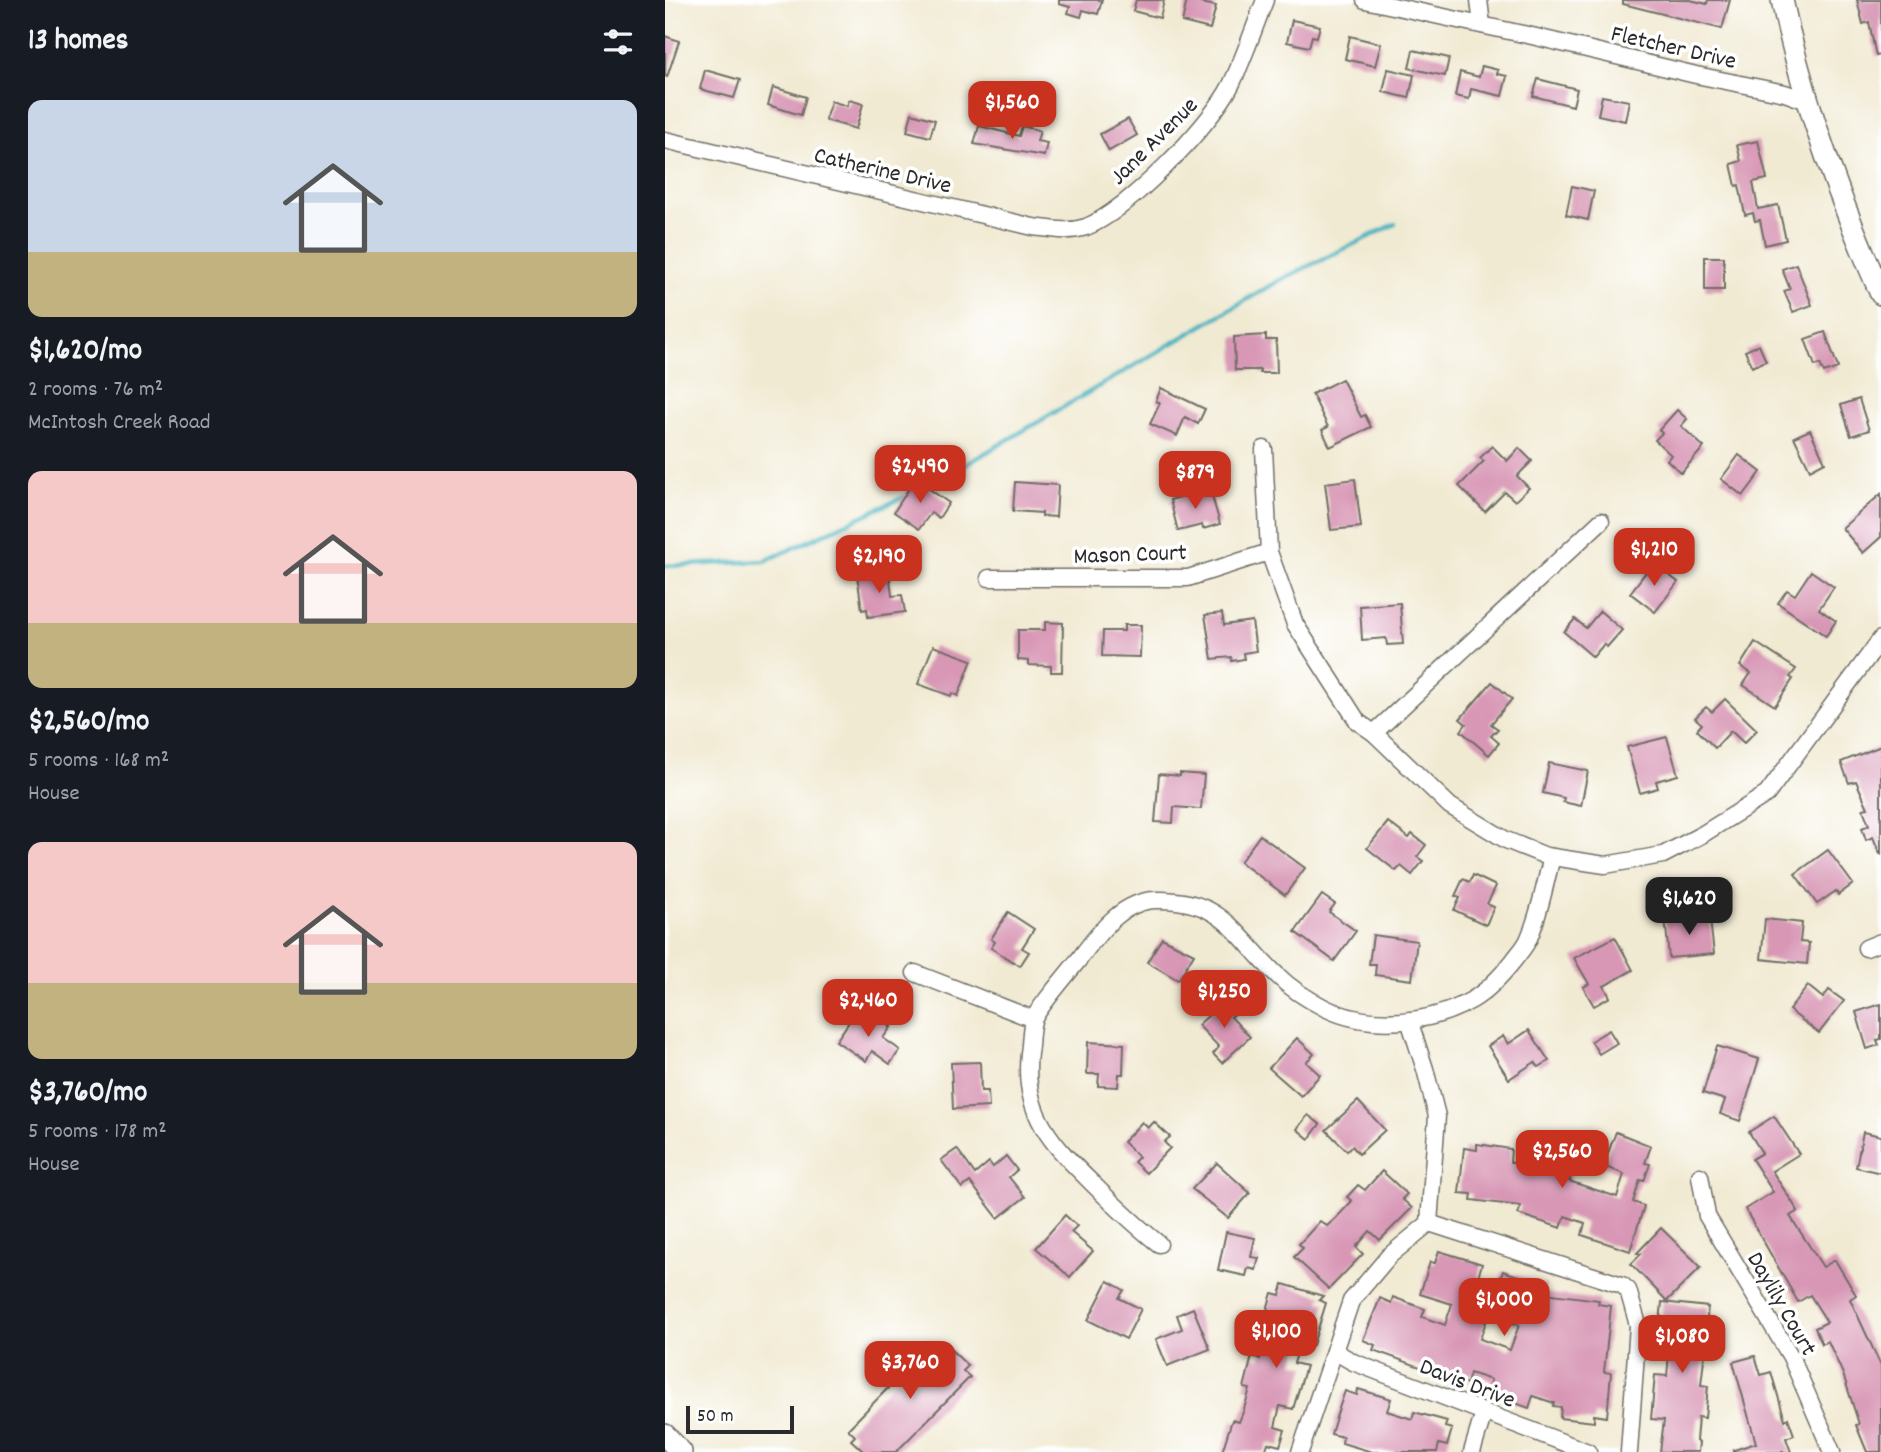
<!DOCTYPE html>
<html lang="en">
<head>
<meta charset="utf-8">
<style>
  :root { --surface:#171b24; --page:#242831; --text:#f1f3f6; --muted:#9ea1a6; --accent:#c8321e }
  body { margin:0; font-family:Dekko,sans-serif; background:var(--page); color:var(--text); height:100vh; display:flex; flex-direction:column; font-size:26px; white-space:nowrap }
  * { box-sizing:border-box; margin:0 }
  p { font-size:23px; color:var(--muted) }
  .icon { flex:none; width:38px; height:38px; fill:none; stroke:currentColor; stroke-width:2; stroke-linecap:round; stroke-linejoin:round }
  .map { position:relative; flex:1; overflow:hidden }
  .drawer { display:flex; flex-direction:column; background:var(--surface); width:665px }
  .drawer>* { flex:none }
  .scale { position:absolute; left:21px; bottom:18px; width:108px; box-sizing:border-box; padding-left:7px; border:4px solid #2b2b2b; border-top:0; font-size:19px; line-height:24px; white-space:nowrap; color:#2b2b2b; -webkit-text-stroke:5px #fff; paint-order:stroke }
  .price { position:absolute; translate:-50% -60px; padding:0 16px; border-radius:14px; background:var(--accent); color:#fff; font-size:23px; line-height:46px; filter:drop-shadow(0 2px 4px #0008) }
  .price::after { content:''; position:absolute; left:50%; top:42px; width:21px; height:16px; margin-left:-10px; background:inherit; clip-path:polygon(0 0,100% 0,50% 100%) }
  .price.on { background:#222; color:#fff }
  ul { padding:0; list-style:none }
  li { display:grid; align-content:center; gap:14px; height:371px; padding:0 28px }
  li span { display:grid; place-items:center; height:217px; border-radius:14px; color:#555 }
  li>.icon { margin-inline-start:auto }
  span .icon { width:126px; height:126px; fill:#fffc; stroke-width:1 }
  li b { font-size:30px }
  h2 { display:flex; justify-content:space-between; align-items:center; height:84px; padding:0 28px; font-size:30px }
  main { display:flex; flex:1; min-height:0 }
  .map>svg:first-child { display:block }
</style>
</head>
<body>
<main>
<section class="drawer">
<h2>13 homes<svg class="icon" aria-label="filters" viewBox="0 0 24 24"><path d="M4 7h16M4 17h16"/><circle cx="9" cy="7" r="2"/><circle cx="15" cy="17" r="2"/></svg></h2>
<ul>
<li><span style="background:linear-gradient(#c9d6e8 70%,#c2b280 0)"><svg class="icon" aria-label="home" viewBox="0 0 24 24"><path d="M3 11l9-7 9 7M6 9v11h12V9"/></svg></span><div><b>$1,620/mo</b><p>2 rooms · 76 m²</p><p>McIntosh Creek Road</p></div></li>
<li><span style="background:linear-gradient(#f6c9c9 70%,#c2b280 0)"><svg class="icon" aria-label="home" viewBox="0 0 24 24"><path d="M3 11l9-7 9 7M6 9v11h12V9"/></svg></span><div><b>$2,560/mo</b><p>5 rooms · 168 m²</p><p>House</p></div></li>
<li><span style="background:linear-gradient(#f6c9c9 65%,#c2b280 0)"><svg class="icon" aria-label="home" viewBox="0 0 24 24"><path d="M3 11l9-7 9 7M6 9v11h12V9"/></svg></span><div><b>$3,760/mo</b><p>5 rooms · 178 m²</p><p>House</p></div></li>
</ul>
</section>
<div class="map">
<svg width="1216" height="1452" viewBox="0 0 1216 1452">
  <rect width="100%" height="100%" fill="#fff"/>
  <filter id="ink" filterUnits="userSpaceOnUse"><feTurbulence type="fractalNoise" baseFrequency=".0143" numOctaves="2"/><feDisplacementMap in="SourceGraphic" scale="14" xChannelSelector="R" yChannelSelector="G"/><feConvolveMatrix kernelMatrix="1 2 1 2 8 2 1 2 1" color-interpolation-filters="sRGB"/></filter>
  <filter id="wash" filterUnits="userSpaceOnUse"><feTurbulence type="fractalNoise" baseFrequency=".00686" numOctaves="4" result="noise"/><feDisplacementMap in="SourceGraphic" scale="28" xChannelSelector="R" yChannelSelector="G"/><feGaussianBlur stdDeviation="1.57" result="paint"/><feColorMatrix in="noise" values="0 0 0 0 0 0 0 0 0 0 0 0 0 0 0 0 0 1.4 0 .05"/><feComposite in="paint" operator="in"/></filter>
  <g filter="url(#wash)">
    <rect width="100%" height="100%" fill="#f1ead3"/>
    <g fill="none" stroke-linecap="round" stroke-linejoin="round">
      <g stroke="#44b3bf" stroke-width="4.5">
        <path d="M257 488 276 479 615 280 730 224"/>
        <path d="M0 566 100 561 243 495"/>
      </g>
    </g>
    <g id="blocks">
      <g fill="#d897b5" fill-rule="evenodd">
        <path d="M394 0H437L433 14 418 10 416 17 403 13 405 7 394 4Z"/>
        <path d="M471 0H499L495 18 468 11Z"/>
        <path d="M522 0 551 6 545 29 517 22Z"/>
        <path d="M958 0H1025L1042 4 1043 0H1065L1057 29 958 4Z"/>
        <path d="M1192 0H1216V55L1211 56 1204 22 1198 24Z"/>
        <path d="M627 20 655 26 652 37 647 36 644 47 622 42Z"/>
        <path d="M0 36 14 41 2 77 0 76Z"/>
        <path d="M685 36 716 44 710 66 680 59Z"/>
        <path d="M748 50 784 58 780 76 744 68Z"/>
        <path d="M817 66 833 70 832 74 842 76 837 96 806 89 804 99 790 96 795 72 814 77Z"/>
        <path d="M723 69 749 75 744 98 718 92Z"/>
        <path d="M40 70 75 80 69 98 35 89Z"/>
        <path d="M873 79 912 89 908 106 868 96Z"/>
        <path d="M108 87 141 97 136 115 103 105Z"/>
        <path d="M937 96 964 101 960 121 933 115Z"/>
        <path d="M184 100 198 104 191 129 160 120 166 101 182 106Z"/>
        <path d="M247 113 270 120 265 137 242 131Z"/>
        <path d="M463 119 472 135 444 151 435 134Z"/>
        <path d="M314 126 354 136 357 126 375 131 372 141 382 143 379 156 309 144Z"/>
        <path d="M1093 141 1102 179 1088 182 1093 209 1113 205 1121 240 1100 245 1095 220 1090 221 1088 213 1080 215 1074 185 1071 186 1066 164 1076 161 1072 145Z"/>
        <path d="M907 186 929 191 923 220 901 215Z"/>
        <rect x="1040" y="257" width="19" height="33"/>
        <path d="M1131 264 1147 305 1128 312 1119 291 1125 289 1117 269Z"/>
        <path d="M1160 332 1173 368 1159 373 1155 364 1150 366 1140 339Z"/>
        <path d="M601 335V340H611L612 373H595V370H570L569 337Z"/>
        <path d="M1094 345 1101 361 1087 367 1080 351Z"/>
        <path d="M677 379 696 417 700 415 706 427 665 447 657 430 663 427 647 394Z"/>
        <path d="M496 388 540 409 533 424 520 417 512 436 485 424 495 403 491 401Z"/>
        <path d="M1194 399 1204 430 1186 436 1176 405Z"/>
        <path d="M1012 410 1022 419 1016 426 1039 447 1016 473 1002 460 1006 455 990 440 997 433 994 430Z"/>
        <path d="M1145 430 1160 462 1145 470 1129 437Z"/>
        <path d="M827 446 842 461 854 448 867 461 852 476 864 488 850 501 840 492 820 512 794 486 819 461 815 458Z"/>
        <path d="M1074 455 1096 472 1078 496 1056 479Z"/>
        <path d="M250 479 284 503 274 518 266 513 254 529 229 512Z"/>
        <path d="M690 479 696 527 666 530 660 483Z"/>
        <path d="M350 482 393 485 391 517 377 516V513L348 511Z"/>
        <path d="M545 489 555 524 538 529 537 525 513 531 505 500Z"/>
        <path d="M1216 494V537L1198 553 1177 528Z"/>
        <path d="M988 563 1013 582 990 612 965 593Z"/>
        <path d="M224 570 227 596 237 595 240 612 203 617 202 609 197 610 192 575Z"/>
        <path d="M1146 571 1169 587 1154 609 1171 621 1161 636 1113 603 1122 590 1130 595Z"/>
        <path d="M735 603 738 644 722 645 721 638 697 640 695 606Z"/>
        <path d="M935 611 957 630 942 647 939 644 928 657 899 632 910 619 921 628Z"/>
        <path d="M557 613 559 625 587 621 591 651 578 653 579 659 567 661 566 657 547 659 540 615Z"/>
        <path d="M380 622 398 623 397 672H386V666L364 665V661L353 660V630H380Z"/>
        <path d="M459 625H476L475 657 437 656 438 631H459Z"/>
        <path d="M1090 642 1131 669 1125 677 1128 679 1110 706 1078 685 1086 673 1075 666Z"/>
        <path d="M268 646 307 660 293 696 287 693 286 696 253 684Z"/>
        <path d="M827 682 847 699 826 724 833 729 826 736 834 743 824 755 796 731 801 724 795 719Z"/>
        <path d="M1060 699 1092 730 1079 743 1066 731 1050 748 1032 730 1037 724 1030 718 1041 707 1047 712Z"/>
        <path d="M1002 737 1013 775 991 781 993 788 975 793 962 747Z"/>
        <path d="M1216 746V854H1215L1208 837 1201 840 1197 828 1204 825 1198 809 1203 808 1191 781 1184 783 1176 762Z"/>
        <path d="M884 763 923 771 916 806 898 802 899 798 878 793Z"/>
        <path d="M515 773 539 775 536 809 509 807 508 823 490 822 494 774 515 776Z"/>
        <path d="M723 822 744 838 747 834 761 845 752 857 758 861 747 875 736 866 731 871 702 848Z"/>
        <path d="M595 835 640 868 620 895 575 862Z"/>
        <path d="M1163 850 1188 884 1173 895 1171 891 1152 904 1130 874Z"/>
        <path d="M808 875 831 886 822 904 829 907 821 925 789 910 795 898 790 896 798 879 805 882Z"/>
        <path d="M657 895 670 904 664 912 691 931 669 961 630 932Z"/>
        <path d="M343 912 369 929 357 948 364 952 355 966 326 948 330 942 326 939Z"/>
        <path d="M1023 915 1024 921 1045 919 1049 954 1004 958 1000 917Z"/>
        <path d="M1100 919 1137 923 1135 942 1144 943 1142 964 1096 959Z"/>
        <path d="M708 935 752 941 747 980 710 975 711 964H704Z"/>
        <path d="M950 937 968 970 939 986 945 997 929 1006 918 987 924 984 909 958Z"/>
        <path d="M497 938 529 954 513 980 482 962Z"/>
        <path d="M1143 986 1158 998 1164 990 1179 1001 1154 1033 1124 1010Z"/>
        <path d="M563 998 574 1010 566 1017 585 1037 557 1063 548 1054 554 1047 533 1025Z"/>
        <path d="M1216 1004V1039L1212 1040 1214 1045 1202 1049 1191 1012Z"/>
        <path d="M191 1012 208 1024 213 1018 226 1027 218 1038 235 1050 225 1064 207 1051 201 1061 171 1041Z"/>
        <path d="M864 1030 884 1061 874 1067 870 1062 844 1079 823 1046 838 1036 843 1044Z"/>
        <path d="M944 1030 952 1043 934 1054 926 1041Z"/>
        <path d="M632 1038 649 1054 641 1062 655 1075 636 1096 604 1068Z"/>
        <path d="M423 1042 459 1044 458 1074H454L453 1087 433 1086 434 1074H422Z"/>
        <path d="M1052 1046 1094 1059 1075 1121 1055 1114 1060 1100 1038 1093Z"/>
        <path d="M315 1062 316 1091H323L324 1107 288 1109 286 1063Z"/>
        <path d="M693 1101 720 1130 694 1154 687 1146 682 1151 661 1130Z"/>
        <path d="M643 1115 655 1124 644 1139 632 1129Z"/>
        <path d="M1109 1116 1134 1154 1107 1171 1133 1211 1125 1216 1158 1267 1170 1260 1191 1295 1185 1299 1216 1366V1452H1202L1191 1425 1194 1424 1178 1374 1163 1341 1157 1344 1150 1328 1162 1322 1145 1295 1133 1302 1080 1209 1108 1192 1087 1159 1097 1153 1084 1132Z"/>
        <path d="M477 1122 483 1128 489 1122 505 1137 499 1142 505 1148 481 1173 469 1162 474 1157 458 1142Z"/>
        <path d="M951 1132 986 1146 980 1163 985 1164 979 1181 975 1180 968 1202 979 1206 965 1251 917 1235 920 1223 900 1216 896 1228 853 1214 856 1206 806 1200 807 1194 794 1193 799 1148 812 1150V1144L846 1149 845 1162 889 1176 891 1170 906 1175 904 1181 952 1197 959 1174 938 1166Z"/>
        <path d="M1198 1132 1216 1136V1173L1191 1167Z"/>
        <path d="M292 1149 310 1174 324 1162 328 1167 341 1156 352 1170 344 1177 360 1197 333 1218 305 1182 297 1188 276 1160Z"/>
        <path d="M552 1163 585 1193 563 1218 527 1189Z"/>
        <path d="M717 1171 742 1194 737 1199 747 1208 715 1240 705 1231 691 1247 698 1254 664 1289 629 1257 638 1248 634 1244 655 1221 662 1226 670 1219 687 1201 682 1197 693 1185 700 1190Z"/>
        <path d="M400 1215 412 1226 406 1232 428 1251 405 1277 371 1248Z"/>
        <path d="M996 1228 1036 1267 1002 1301 966 1264 976 1254 972 1253Z"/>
        <path d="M561 1232 590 1238 586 1257 594 1258 591 1270 583 1268 581 1276 553 1270Z"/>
        <path d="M774 1251 817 1264 813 1277 834 1284 838 1271 881 1285 879 1293 934 1300 933 1304 946 1306 939 1372 946 1373 942 1417 929 1415V1422L895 1418 896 1407 888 1406 889 1403 868 1396 864 1408 822 1393 826 1380 805 1373 802 1384 708 1350 710 1345 698 1340 715 1298 726 1303 728 1297 760 1309 757 1317 780 1325 787 1304 755 1294 765 1262 770 1263ZM823 1316 854 1325 845 1350 815 1339Z"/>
        <path d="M443 1281 459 1290 454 1298 476 1309 461 1339 423 1320Z"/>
        <path d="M618 1284 658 1296 654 1300 661 1303 648 1345 636 1342 629 1363 641 1366 628 1409 615 1406 610 1427 620 1430 615 1446 603 1443 600 1452H557L567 1420 574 1422 578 1412 585 1389 579 1388 587 1356 595 1359 605 1325 598 1323 607 1293 615 1295Z"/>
        <path d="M997 1302 1043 1307 1042 1318 1050 1319 1046 1351 1040 1350 1036 1385 1043 1386 1040 1418 1033 1417 1031 1441 1034 1442 1033 1452H995L999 1420 986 1419 990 1375 1002 1376 1004 1354 992 1353Z"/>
        <path d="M528 1308 545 1349 502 1366 491 1339 517 1329 512 1315Z"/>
        <path d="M269 1341 277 1349 281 1345 303 1366 298 1371 305 1377 231 1452H199L186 1440 190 1436 183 1429Z"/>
        <path d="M1090 1356 1096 1375 1106 1372 1120 1420 1123 1418 1129 1435 1121 1438 1126 1452H1069V1450L1091 1443 1068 1362Z"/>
        <path d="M693 1389 726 1399 722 1411 747 1419 749 1412 782 1421 780 1427 787 1429 782 1446 774 1444 772 1452H707L677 1443 678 1437 666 1434 671 1417 680 1391 692 1395Z"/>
      </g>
    </g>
  </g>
  <g filter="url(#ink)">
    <use href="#blocks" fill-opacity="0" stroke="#706e66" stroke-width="2"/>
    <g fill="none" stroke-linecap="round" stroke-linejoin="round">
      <g stroke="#706e66" stroke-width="19">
        <g id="street">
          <path d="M700 0 867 36 1031 75 1120 93 1142 101"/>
          <path d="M814 0 817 25"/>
          <path d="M0 140 368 227C386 229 403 233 421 227 462 211 546 125 566 85 579 58 589 28 600 0"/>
          <path d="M599 449 604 552 630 624 693 722 709 733 785 806 841 840 881 856 940 865 998 855 1038 834 1102 794 1216 639"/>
          <path d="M324 578H523L604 552"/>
          <path d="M709 733 936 521"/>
          <path d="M1201 948 1216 942"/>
          <path d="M250 973 368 1019"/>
          <path d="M744 1020 760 1069 772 1116 764 1223"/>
          <path d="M1035 1176 1042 1216 1126 1357 1167 1452"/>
          <path d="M494 1244C470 1225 449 1205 428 1184 387 1144 357 1114 364 1053 366 1043 365 1031 368 1021 371 1010 406 970 415 958 434 932 458 900 492 900 560 899 570 936 612 975 624 987 644 1000 660 1008 705 1030 765 1024 807 1000 824 990 837 975 849 960 854 953 861 946 864 938 875 913 880 883 887 857"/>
          <path d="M669 1351 688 1362 923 1452"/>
          <path d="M635 1452 686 1301 724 1256 764 1223 957 1285 963 1290 973 1325 964 1452"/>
          <path d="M807 1452 819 1412"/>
        </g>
      </g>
      <g stroke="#706e66" stroke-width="24">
        <g id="secondary">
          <path d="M1117 0C1138 102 1174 199 1216 294"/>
          <path d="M0 1435 16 1452"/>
        </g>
      </g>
      <use href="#street" stroke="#fff" stroke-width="16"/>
      <use href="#secondary" stroke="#fff" stroke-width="21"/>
    </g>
  </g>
  <g text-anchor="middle" stroke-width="7" stroke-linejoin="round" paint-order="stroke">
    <g font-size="24" fill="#2b2b2b" stroke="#fff">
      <text transform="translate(1009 46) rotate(13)" y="8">Fletcher Drive</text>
      <text transform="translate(488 140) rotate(-45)" y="8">Jane Avenue</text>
      <text transform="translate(218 169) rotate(13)" y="8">Catherine Drive</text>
      <text transform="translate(465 553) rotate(-2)" y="8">Mason Court</text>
      <text transform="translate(1118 1303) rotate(60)" y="8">Daylily Court</text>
      <text transform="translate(803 1382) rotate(21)" y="8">Davis Drive</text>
    </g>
  </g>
</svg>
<div class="scale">50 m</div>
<b class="price" style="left:347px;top:141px">$1,560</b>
<b class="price" style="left:255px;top:505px">$2,490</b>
<b class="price" style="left:530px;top:511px">$879</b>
<b class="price" style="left:989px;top:588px">$1,210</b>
<b class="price" style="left:214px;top:595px">$2,190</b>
<b class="price on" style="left:1024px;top:937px">$1,620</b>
<b class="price" style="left:559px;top:1030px">$1,250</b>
<b class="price" style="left:203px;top:1039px">$2,460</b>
<b class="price" style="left:897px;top:1190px">$2,560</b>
<b class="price" style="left:839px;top:1338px">$1,000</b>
<b class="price" style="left:611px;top:1370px">$1,100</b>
<b class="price" style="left:1017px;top:1375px">$1,080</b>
<b class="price" style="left:245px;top:1401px">$3,760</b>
</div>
</main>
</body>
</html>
